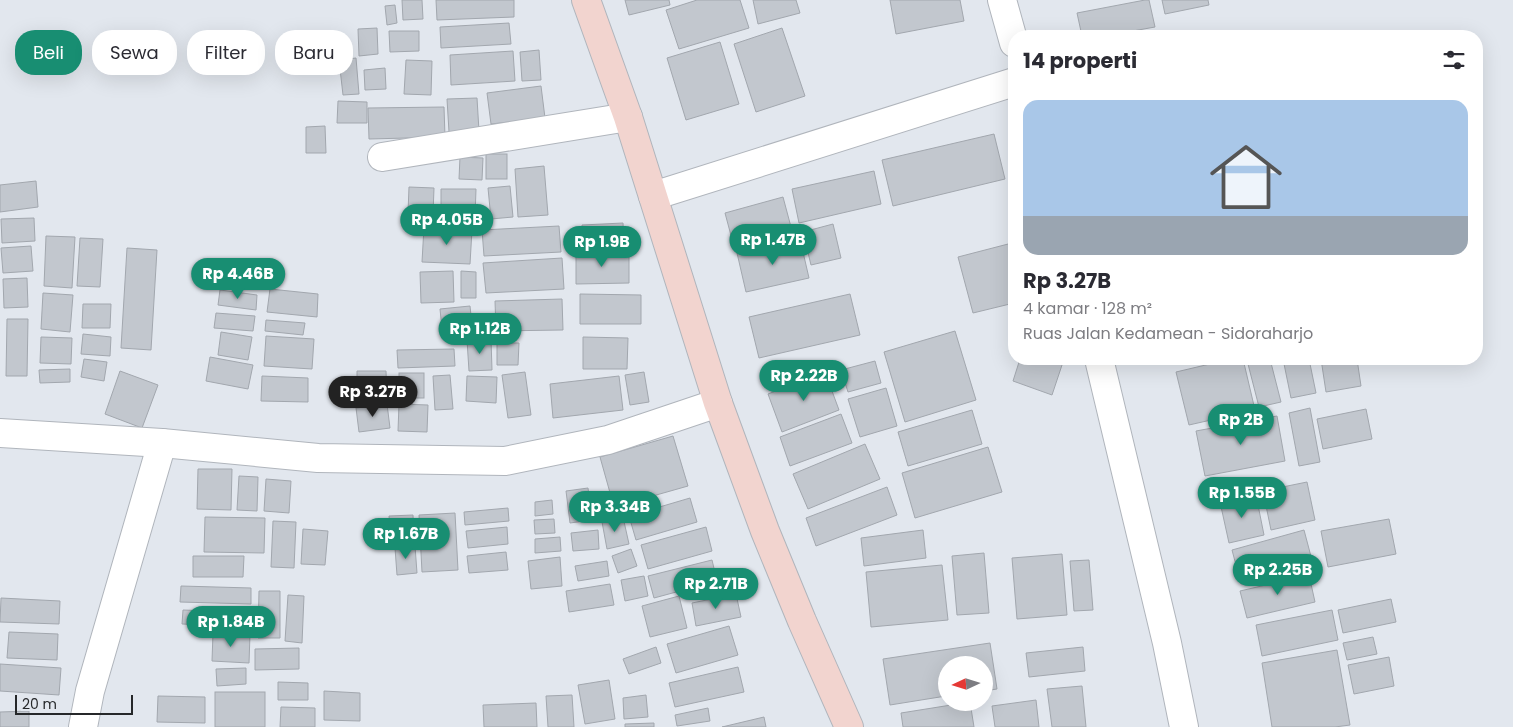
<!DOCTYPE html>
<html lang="id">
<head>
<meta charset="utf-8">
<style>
  :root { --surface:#fff; --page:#f2f2f3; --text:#2b2b33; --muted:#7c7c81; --line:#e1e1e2; --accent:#188e72 }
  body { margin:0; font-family:Poppins,sans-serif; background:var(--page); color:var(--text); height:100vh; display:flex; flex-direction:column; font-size:19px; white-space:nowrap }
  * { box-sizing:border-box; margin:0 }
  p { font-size:16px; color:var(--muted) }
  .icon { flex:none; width:28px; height:28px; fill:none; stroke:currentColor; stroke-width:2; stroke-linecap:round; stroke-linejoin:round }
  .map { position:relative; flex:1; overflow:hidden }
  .side { position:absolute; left:1008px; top:30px; width:475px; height:335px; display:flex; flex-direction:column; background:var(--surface); border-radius:20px; box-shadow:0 5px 20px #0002 }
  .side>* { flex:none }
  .banner { position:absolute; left:15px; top:30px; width:475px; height:45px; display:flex; gap:10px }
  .needle { width:32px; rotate:266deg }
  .buttons { position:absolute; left:938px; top:656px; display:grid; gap:10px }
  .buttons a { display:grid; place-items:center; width:55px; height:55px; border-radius:50%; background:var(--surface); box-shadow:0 5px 20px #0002; font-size:25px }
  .scale { position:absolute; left:15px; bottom:12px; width:118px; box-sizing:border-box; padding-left:5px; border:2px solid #26282a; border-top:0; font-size:14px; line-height:18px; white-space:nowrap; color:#26282a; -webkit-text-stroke:4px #e2e7ee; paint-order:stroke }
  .price { position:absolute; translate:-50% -42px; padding:0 11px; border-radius:18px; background:var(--accent); color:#fff; font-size:16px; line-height:32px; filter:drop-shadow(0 1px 2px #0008) }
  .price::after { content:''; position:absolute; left:50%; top:30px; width:15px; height:11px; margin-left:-8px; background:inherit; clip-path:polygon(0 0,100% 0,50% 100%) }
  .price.selected { background:#222; color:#fff }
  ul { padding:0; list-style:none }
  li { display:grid; align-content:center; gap:10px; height:265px; padding:0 15px }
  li+li { border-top:1px solid var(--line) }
  li span { display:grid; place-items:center; height:155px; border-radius:15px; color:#555 }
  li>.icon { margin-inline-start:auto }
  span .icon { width:90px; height:90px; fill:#fffc; stroke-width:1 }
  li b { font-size:21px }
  h2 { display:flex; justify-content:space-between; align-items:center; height:60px; padding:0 15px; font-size:21px }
  .pill { padding:0 18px; border-radius:20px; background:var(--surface); box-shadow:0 5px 20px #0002; font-size:18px; line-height:45px }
  .pill.selected { background:var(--accent); color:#fff }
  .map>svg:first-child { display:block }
</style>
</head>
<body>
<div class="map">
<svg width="1513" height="727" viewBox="0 0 1513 727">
  <rect width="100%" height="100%" fill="#e2e7ee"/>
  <g fill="#c2c7ce" stroke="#a2a7ae">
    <path d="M402 0H422L423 19 403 20Z"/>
    <path d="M436 0H514V17L437 20Z"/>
    <path d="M625 0H669L670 5 629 15Z"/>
    <path d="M697 0H740L749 28 679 49 666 10Z"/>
    <path d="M753 0H796L800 13 758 24Z"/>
    <path d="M890 0H960L964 21 896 34Z"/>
    <path d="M1145 0H1149L1155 27 1105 36H1082L1077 13Z"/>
    <path d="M1162 0H1208L1209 5 1165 14Z"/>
    <path d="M395 5 397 23 387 25 385 6Z"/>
    <path d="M509 23 511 44 441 48 440 27Z"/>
    <path d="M377 28 378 54 359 56 358 29Z"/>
    <path d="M782 28 805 96 756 112 734 44Z"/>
    <path d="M389 31H419V51L390 52Z"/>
    <path d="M1228 31 1229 36H1198Z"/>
    <path d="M720 42 739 104 686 120 667 58Z"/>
    <path d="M539 50 541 80 522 81 520 52Z"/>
    <path d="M513 51 515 81 451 85 450 55Z"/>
    <path d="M356 58 359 94 343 95 339 60Z"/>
    <path d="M406 60 432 61 431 95 404 94Z"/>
    <path d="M385 68 386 89 365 90 364 70Z"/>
    <path d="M541 86 545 118 491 124 487 93Z"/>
    <path d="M477 98 479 131 449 132 447 99Z"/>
    <path d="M338 101 367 102V123H337Z"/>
    <path d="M444 107 445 137 369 139 368 108Z"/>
    <path d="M325 126 326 153H306V127Z"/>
    <path d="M994 134 1005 179 893 206 882 160Z"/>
    <rect x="486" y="154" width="21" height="25"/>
    <path d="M460 157 483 158 482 180 459 179Z"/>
    <path d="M544 166 548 215 518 217 515 169Z"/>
    <path d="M874 171 881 204 799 223 792 189Z"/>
    <path d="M36 181 38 207 0 212V185Z"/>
    <path d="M510 186 513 217 491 219 488 188Z"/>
    <path d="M409 187 434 188 433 214 408 213Z"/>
    <path d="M441 189H476L475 217 441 216Z"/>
    <path d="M783 197 791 227 733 243 725 213Z"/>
    <path d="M34 218 35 241 2 243 1 219Z"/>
    <path d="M623 223 624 245 583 246 582 225Z"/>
    <path d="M833 224 841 258 811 265 803 232Z"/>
    <path d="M559 226 561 252 484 256 482 230Z"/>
    <path d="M424 227 472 230 470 264 422 262Z"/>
    <path d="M46 236 75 237 72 288 44 286Z"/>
    <path d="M80 238 103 239 100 287 77 286Z"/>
    <path d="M800 239 809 278 746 292 737 253Z"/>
    <path d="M1012 243 1014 251V303L973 313 958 257Z"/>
    <path d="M31 246 33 271 3 273 1 248Z"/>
    <path d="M127 248 157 250 151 350 121 348Z"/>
    <path d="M629 251V283L576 284V252Z"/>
    <path d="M562 258 564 289 486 293 483 263Z"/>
    <path d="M453 271 454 302 421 303 420 272Z"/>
    <path d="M461 271 476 272V298H461Z"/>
    <path d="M27 278 28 307 4 308 3 279Z"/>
    <path d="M270 289 318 294 317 317 267 312Z"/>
    <path d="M220 290 257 295 256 310 218 305Z"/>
    <path d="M43 293 73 295 70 332 41 329Z"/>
    <path d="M580 294 641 295V324H580Z"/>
    <path d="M850 294 860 335 759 358 749 317Z"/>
    <path d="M562 299 563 330 496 331 495 301Z"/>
    <path d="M83 304H111L110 328H82Z"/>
    <path d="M470 306 472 325 442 329 440 309Z"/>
    <path d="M216 313 255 316 253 331 214 328Z"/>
    <path d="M7 319H28L27 376H6Z"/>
    <path d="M266 320 305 323 303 335 265 331Z"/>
    <path d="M955 331 976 400 905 422 884 352Z"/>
    <path d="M221 332 252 337 248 360 218 355Z"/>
    <path d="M83 334 111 337 110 356 81 354Z"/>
    <path d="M266 336 314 339 312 369 264 366Z"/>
    <path d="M41 337 72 338 71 364 40 363Z"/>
    <path d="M583 337 628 338 627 369H583Z"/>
    <path d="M491 339 492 370 469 371 467 340Z"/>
    <path d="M497 343H519L518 365H497Z"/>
    <path d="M454 349 455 366 398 368 397 350Z"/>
    <path d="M210 357 253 365 248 389 206 381Z"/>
    <path d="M84 359 107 362 104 381 81 377Z"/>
    <path d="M1020 359H1064L1052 395 1013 381Z"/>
    <path d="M1231 359H1243L1255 410 1189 425 1176 372Z"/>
    <path d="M1270 359 1281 402 1259 407 1248 364Z"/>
    <path d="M1283 359H1309L1316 393 1291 398Z"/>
    <path d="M1321 359H1357L1361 386 1326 392Z"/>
    <path d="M875 361 881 383 848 392 841 370Z"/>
    <path d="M70 369V382L40 383 39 370Z"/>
    <path d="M120 371 158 385 142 428 105 414Z"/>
    <path d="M357 371H386L387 398 357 399Z"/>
    <path d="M525 372 531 415 508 418 502 375Z"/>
    <path d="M644 372 649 402 630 405 625 375Z"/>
    <path d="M825 372 839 410 782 432 768 394Z"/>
    <rect x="399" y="373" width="25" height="25"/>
    <path d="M450 375 453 409 435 410 433 376Z"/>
    <path d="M262 376 308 378V402L261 401Z"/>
    <path d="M467 376 497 377 496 403 466 401Z"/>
    <path d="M619 376 623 410 553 418 550 384Z"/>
    <path d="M886 388 897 426 860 437 848 399Z"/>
    <path d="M387 404 390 428 359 432 356 408Z"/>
    <path d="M399 404 428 405 427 432 398 431Z"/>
    <path d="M1310 408 1320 462 1299 466 1289 413Z"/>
    <path d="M1366 409 1372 439 1323 449 1317 419Z"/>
    <path d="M972 410 982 444 908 466 898 432Z"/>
    <path d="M841 414 852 443 790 466 780 437Z"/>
    <path d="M1277 416 1285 461 1205 476 1196 431Z"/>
    <path d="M673 436 688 486 614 507 600 457Z"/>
    <path d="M865 444 880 479 808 509 793 474Z"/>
    <path d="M988 447 1002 492 915 518 902 473Z"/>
    <path d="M198 469H232L231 510 197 509Z"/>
    <path d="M239 476 258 477 257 511 237 510Z"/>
    <path d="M266 479 291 481 289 513 264 511Z"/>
    <path d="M1307 482 1315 520 1271 530 1263 491Z"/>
    <path d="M887 487 897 515 816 546 806 518Z"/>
    <path d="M588 488 592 520 570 523 566 491Z"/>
    <path d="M1256 495 1264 535 1229 543 1220 502Z"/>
    <path d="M690 498 697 522 636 540 629 516Z"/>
    <path d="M552 500 553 514 535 516V502Z"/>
    <path d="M508 508 509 521 465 525 464 512Z"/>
    <path d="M455 513 458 570 422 572 419 515Z"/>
    <path d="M413 515 414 542 391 543 389 516Z"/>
    <path d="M205 517 265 518 264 553 204 552Z"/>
    <path d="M623 517 629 544 607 549 602 522Z"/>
    <path d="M554 519 555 533 535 534 534 520Z"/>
    <path d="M1389 519 1396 554 1328 567 1321 531Z"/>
    <path d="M273 521 296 522 294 568 271 567Z"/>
    <path d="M507 527 508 544 468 548 466 531Z"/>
    <path d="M706 527 712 551 648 569 641 545Z"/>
    <path d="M303 529 328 531 325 565 301 564Z"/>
    <path d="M598 530 599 549 573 551 571 533Z"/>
    <path d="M923 530 926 558 864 566 861 538Z"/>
    <path d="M1304 530 1313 564 1241 584 1232 550Z"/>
    <path d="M560 537 561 551 535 553V539Z"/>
    <path d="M415 546 417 573 397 575 395 548Z"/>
    <path d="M631 549 637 566 618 573 612 556Z"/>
    <path d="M506 552 508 570 469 573 467 556Z"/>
    <path d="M984 553 989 613 957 615 952 556Z"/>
    <path d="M1062 554 1067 615 1017 619 1012 558Z"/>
    <path d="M193 556H244L243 577H193Z"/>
    <path d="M560 557 562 586 531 589 528 561Z"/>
    <path d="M712 560 717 581 654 598 648 576Z"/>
    <path d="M1089 560 1093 610 1074 611 1070 561Z"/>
    <path d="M607 561 609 576 578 581 575 566Z"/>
    <path d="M942 565 948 620 871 627 866 572Z"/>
    <path d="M1309 575 1315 602 1247 618 1240 591Z"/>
    <path d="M644 576 648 596 625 601 621 580Z"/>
    <path d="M610 584 614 605 569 612 566 591Z"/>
    <path d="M181 586 251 588V604L180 602Z"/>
    <path d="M259 591H280V638H258Z"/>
    <path d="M736 594 741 617 696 626 692 603Z"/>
    <path d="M288 595 304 596 302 643 285 641Z"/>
    <path d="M679 596 687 628 650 637 642 606Z"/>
    <path d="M1 598 60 601 59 624 0 622Z"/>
    <path d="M1391 599 1396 622 1343 633 1338 610Z"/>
    <path d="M183 610 237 612V626L182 624Z"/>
    <path d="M1332 610 1338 640 1262 656 1256 625Z"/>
    <path d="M729 626 738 655 676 673 667 644Z"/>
    <path d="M9 632 58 634 57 660 7 658Z"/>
    <path d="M213 633 250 634 249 663 212 661Z"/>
    <path d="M1373 637 1377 654 1347 660 1343 643Z"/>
    <path d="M990 643 997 689 984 691V665H946V696L890 705 883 659Z"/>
    <path d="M656 647 661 663 629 674 623 659Z"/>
    <path d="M1083 647 1085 671 1029 677 1026 653Z"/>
    <path d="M299 648V669L255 670V649Z"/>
    <path d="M1337 650 1350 725 1335 727H1272L1262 663Z"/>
    <path d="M1389 657 1394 686 1354 694 1348 665Z"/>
    <path d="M0 664 61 668 59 695 0 691Z"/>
    <path d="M738 667 744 692 675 707 669 683Z"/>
    <path d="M246 668V684L217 686 216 669Z"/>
    <path d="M609 680 615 719 585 724 578 685Z"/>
    <path d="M278 682 308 683V700H278Z"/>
    <path d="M1082 686 1086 727H1052L1047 689Z"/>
    <path d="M324 691 360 693V721L324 720Z"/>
    <rect x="215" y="692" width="50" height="35"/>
    <path d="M572 695 574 727H548L546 696Z"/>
    <path d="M646 695 648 717 624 719 623 698Z"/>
    <path d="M158 696 205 697V723L157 722Z"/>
    <path d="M1036 700 1039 727H995L992 706Z"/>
    <path d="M970 702 974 727H903L901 713Z"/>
    <path d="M536 703 537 727H484L483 705Z"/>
    <path d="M281 707 315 708V727H280Z"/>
    <path d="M708 708 710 721 677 726 675 715Z"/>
    <path d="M29 711V727H0V712Z"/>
    <path d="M764 717 766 727H722Z"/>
    <path d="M654 723V727H625V724Z"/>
  </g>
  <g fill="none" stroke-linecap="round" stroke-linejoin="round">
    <g stroke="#b0b5bc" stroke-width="30">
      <g id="minor">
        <path d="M1002 0 1014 43"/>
        <path d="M382 157 628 117"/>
        <path d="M653 196 1014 82"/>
        <path d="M1099 359 1167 643 1184 727"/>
        <path d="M0 433 162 443 318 458 505 461 608 440 718 403"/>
        <path d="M83 727 90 691 162 443"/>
      </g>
    </g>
    <g stroke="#b0b5bc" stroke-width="30">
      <path id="secondary" d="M586 0 628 117 718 403 765 531 802 621 849 727"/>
    </g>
    <use href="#minor" stroke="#fff" stroke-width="28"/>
    <use href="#secondary" stroke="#f2d4cf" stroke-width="28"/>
  </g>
</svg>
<div class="buttons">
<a><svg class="needle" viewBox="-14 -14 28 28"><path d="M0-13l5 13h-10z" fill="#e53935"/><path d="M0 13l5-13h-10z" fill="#7c7c81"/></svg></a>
</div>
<div class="scale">20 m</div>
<b class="price" style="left:447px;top:246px">Rp 4.05B</b>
<b class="price" style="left:773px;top:266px">Rp 1.47B</b>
<b class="price" style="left:602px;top:268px">Rp 1.9B</b>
<b class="price" style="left:238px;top:300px">Rp 4.46B</b>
<b class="price" style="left:480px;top:355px">Rp 1.12B</b>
<b class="price" style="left:804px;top:402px">Rp 2.22B</b>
<b class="price selected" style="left:373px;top:418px">Rp 3.27B</b>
<b class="price" style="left:1241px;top:446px">Rp 2B</b>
<b class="price" style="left:1242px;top:519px">Rp 1.55B</b>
<b class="price" style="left:615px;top:533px">Rp 3.34B</b>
<b class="price" style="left:406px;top:560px">Rp 1.67B</b>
<b class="price" style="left:1278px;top:596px">Rp 2.25B</b>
<b class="price" style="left:716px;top:610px">Rp 2.71B</b>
<b class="price" style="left:231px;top:648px">Rp 1.84B</b>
<div class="banner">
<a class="pill selected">Beli</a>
<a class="pill">Sewa</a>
<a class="pill">Filter</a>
<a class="pill">Baru</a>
</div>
<section class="side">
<h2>14 properti<svg class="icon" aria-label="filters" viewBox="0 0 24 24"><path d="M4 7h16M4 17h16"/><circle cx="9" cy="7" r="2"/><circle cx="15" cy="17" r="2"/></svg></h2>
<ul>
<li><span style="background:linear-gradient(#a9c7e8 75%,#9aa5b1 0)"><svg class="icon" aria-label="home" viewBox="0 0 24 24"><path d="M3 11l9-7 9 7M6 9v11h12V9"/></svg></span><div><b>Rp 3.27B</b><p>4 kamar · 128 m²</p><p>Ruas Jalan Kedamean - Sidoraharjo</p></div></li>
</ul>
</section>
</div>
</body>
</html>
